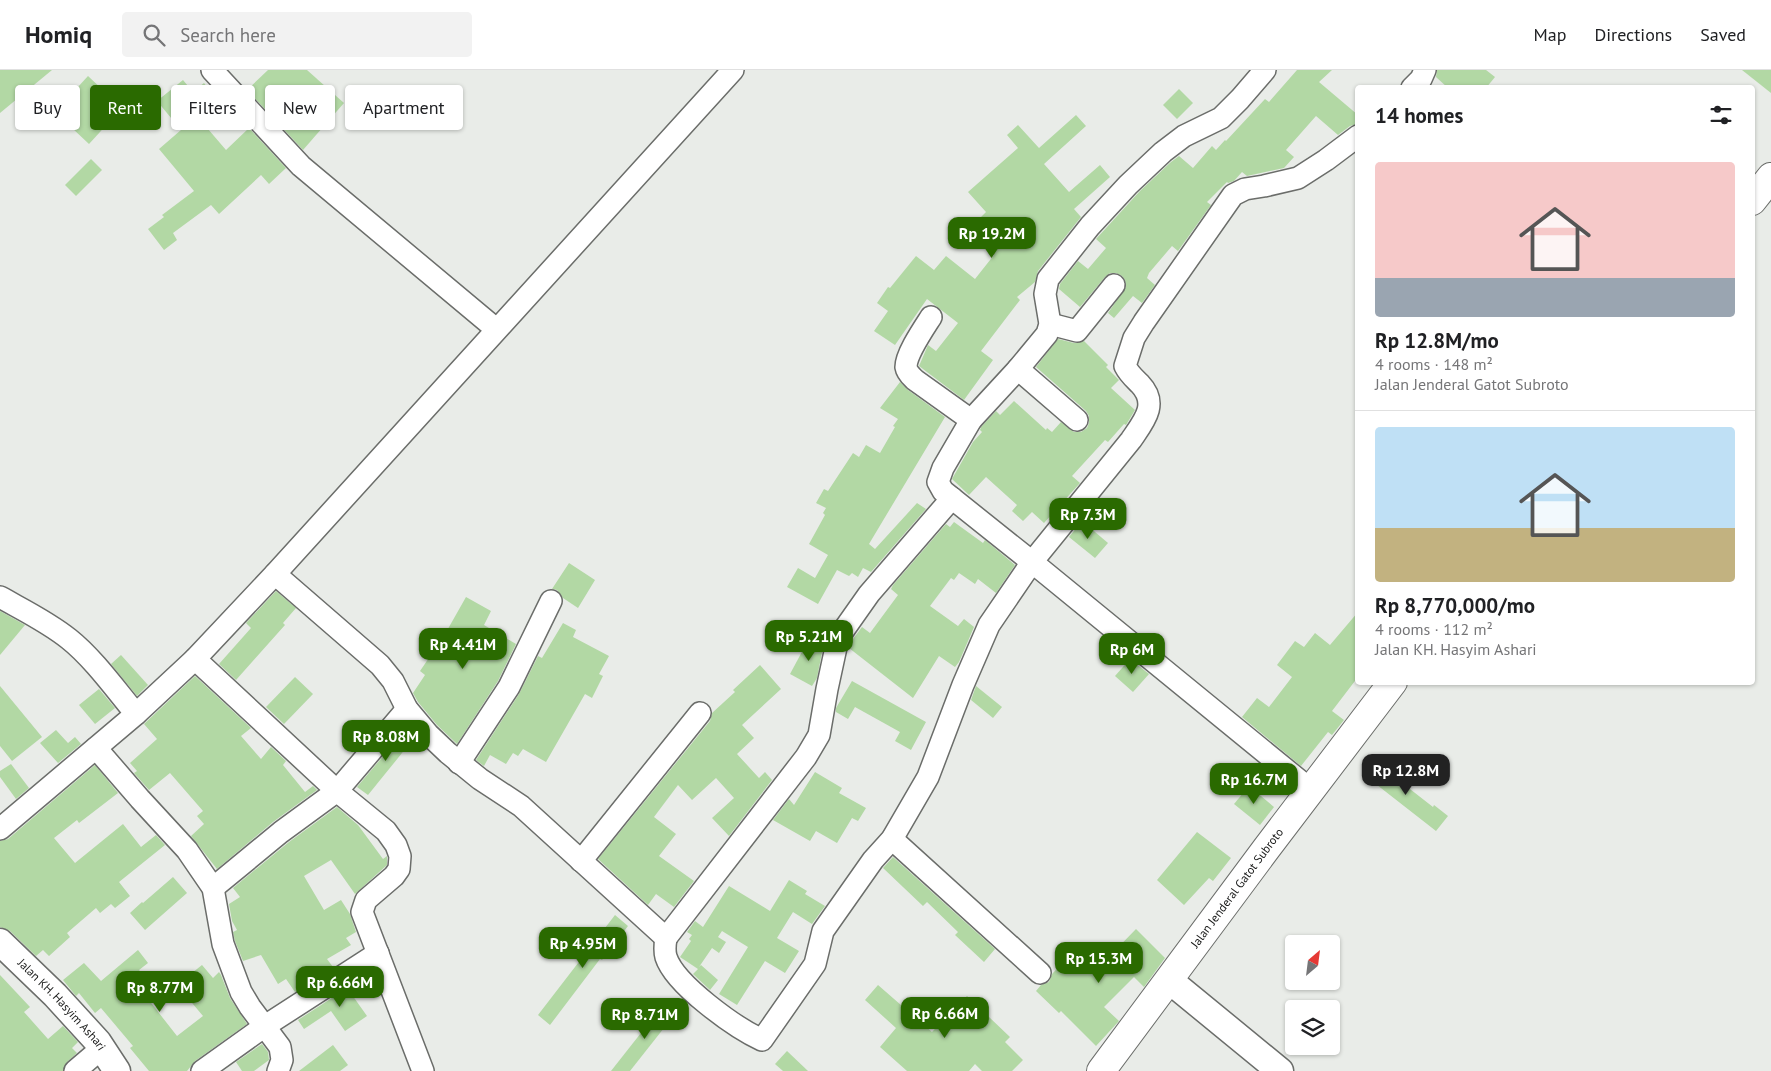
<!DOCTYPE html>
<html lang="en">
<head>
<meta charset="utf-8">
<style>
  :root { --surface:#fff; --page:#f2f2f2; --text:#202124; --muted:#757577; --line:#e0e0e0; --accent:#2a6a00 }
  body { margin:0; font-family:"PT Sans",sans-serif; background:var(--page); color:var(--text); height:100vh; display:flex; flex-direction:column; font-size:19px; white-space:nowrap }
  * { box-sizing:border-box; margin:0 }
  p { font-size:16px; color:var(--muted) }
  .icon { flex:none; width:28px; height:28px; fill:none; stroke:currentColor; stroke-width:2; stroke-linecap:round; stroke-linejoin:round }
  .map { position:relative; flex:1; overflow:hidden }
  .panel { position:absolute; left:1355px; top:15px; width:400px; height:600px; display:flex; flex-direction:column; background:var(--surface); border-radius:5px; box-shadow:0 1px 4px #0004 }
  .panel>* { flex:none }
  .top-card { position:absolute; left:15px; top:15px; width:475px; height:45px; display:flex; gap:10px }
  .needle { width:32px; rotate:28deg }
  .buttons { position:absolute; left:1285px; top:865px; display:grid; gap:10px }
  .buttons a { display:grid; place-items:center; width:55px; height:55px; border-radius:5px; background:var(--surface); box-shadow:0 1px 4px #0004; font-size:25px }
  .price { position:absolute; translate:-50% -42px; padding:0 11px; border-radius:10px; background:var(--accent); color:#fff; font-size:16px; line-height:32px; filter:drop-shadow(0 1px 2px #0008) }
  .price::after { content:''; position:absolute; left:50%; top:30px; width:15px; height:11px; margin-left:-8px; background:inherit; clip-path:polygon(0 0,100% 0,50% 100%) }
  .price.active { background:#222; color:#fff }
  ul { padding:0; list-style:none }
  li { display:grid; align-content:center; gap:10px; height:265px; padding:0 20px }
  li+li { border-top:1px solid var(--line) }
  li span { display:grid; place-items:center; height:155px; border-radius:5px; color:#555 }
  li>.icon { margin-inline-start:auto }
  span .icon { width:90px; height:90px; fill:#fffc; stroke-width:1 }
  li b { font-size:21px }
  h2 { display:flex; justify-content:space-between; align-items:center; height:60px; padding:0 20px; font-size:21px }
  .tag { padding:0 18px; border-radius:5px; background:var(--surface); box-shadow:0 1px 4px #0004; font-size:18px; line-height:45px }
  .tag.active { background:var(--accent); color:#fff }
  header { display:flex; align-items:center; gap:30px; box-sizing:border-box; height:70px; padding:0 25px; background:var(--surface); border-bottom:1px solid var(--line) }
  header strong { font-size:24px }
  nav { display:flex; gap:28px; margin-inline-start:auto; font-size:18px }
  .search { width:350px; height:45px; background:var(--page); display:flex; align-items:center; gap:12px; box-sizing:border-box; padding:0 18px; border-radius:5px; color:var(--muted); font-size:19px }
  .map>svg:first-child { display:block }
</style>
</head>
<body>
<header>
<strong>Homiq</strong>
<div class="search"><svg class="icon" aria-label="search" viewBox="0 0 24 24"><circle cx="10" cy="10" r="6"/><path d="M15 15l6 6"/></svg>Search here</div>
<nav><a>Map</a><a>Directions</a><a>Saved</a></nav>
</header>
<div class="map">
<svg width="1771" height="1001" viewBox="0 0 1771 1001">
  <rect width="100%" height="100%" fill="#e9ece8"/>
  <g fill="#b2d8a4">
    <path d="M0 0H52L0 43Z"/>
    <path d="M268 0H307L344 33 303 80 247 20Z"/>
    <path d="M1297 0H1332L1319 12 1358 45 1357 54 1350 56 1338 65 1316 46 1286 80 1294 87 1284 98 1247 106 1242 102 1234 111 1228 113 1227 112 1207 132 1211 135 1178 181 1172 176 1149 203 1147 208 1155 215 1142 233 1133 226 1114 248 1108 243 1126 217 1125 210 1122 206 1116 203H1110L1105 207 1080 237 1059 219 1060 214 1078 191 1088 199 1106 178 1096 169 1140 121 1171 92 1179 86 1193 98 1212 76 1216 80 1225 70 1226 71 1265 29 1269 32Z"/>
    <path d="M1437 0H1486L1495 7 1486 18H1448L1436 7Z"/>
    <path d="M1742 0H1771V23Z"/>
    <path d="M88 6 122 38 89 74 55 42Z"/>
    <path d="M183 10 193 22 204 13 216 29 196 45 226 80 249 58 286 98 269 114 261 105 219 144 211 135 173 163 177 170 164 180 148 159 164 147 162 145 194 121 159 79 181 60 157 31Z"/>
    <path d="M1179 19 1193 33 1177 49 1163 35Z"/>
    <path d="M1076 45 1086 56 1044 94 1069 122 1100 95 1110 107 1074 139 1081 147 1038 201 1035 212 1017 227 1020 230 981 281 993 290 964 330 919 296 928 275 936 281 958 253 927 229 895 275 874 261 888 241 877 233 888 217 890 218 916 186 934 200 946 186 975 209 994 185 987 178 999 167 981 147 986 142 968 122 1018 78 1007 65 1018 55 1039 78Z"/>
    <path d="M91 89 102 100 76 126 65 115Z"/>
    <path d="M1058 269 1074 273 1084 271 1108 295 1106 297 1119 310 1111 318 1135 340 1126 355 1124 354 1108 372 1105 370 1072 406 1080 413 1044 453 1032 442 1023 451 1012 441 1017 435 986 407 969 425 952 409 973 372 982 362 980 360 981 357 996 341 1000 345 1014 331 1046 360 1047 358 1052 362 1061 352 1074 362H1081L1087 358 1089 353V346L1086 341 1036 297Z"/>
    <path d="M900 312 908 320 945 347 869 474 875 479 917 433 926 439 871 502 863 498 858 507 852 503 849 506 837 500 818 534 787 517 798 498 815 508 828 485 809 474 825 445 823 443 826 438 816 433 824 419 828 421 853 383 859 387 866 375 880 383 895 357 893 356 898 349 880 338Z"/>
    <path d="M1082 451 1108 473 1095 488 1069 467Z"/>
    <path d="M954 452 983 473 985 470 1015 495 996 523 978 509 975 514 959 503 954 510 951 508 930 536 958 556 964 549 974 557 959 592 955 597 939 586 913 628 849 578 850 573 862 557 870 563 898 525 891 519 893 515 946 454 950 457Z"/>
    <path d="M569 493 595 510 578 538 563 528 557 520 552 519Z"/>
    <path d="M276 521 296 538 283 553 285 555 236 610 219 594 251 558 246 553Z"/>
    <path d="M466 527 491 541 484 555 516 574 498 611 457 674 437 655 418 632 413 623 425 605 420 601 435 579 436 580Z"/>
    <path d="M0 541 25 555 0 585Z"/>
    <path d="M1358 542V607L1332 641 1344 650 1332 665 1328 662 1301 696 1242 647 1257 628 1269 637 1292 607 1277 595 1295 571 1304 577 1315 563 1330 575Z"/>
    <path d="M563 553 576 560 573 567 609 586 599 604 603 606 592 628 585 624 546 692 523 679 518 686 513 683 506 694 490 685 484 696 476 690 519 624 538 586 542 588Z"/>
    <path d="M811 565 824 572 817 608 812 616 790 604Z"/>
    <path d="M121 585 148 615 137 626 111 594Z"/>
    <path d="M1130 589 1149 604 1133 622 1115 606Z"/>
    <path d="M760 595 781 619 742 655 754 668 737 684 759 708 765 702 772 710 729 766 712 748 734 728 716 708 692 730 678 715 654 747 676 764 659 786 694 811 674 837 656 824 648 835 598 789 710 651 712 643 735 622 733 620Z"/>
    <path d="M195 606 251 658 241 666 261 689 271 677 286 691 283 695 305 722 313 716 317 720 273 752 217 799 191 766 204 754 197 746 203 741 170 703 149 720 134 703 137 701 130 693 157 669 144 654Z"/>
    <path d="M295 607 313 624 284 654 266 637Z"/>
    <path d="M852 611 926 652 911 680 895 671 900 662 855 637 848 649 836 642V638Z"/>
    <path d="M0 616 42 667 12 691 0 676Z"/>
    <path d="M976 616 1002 637 993 648 971 630Z"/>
    <path d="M99 619 115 638 95 654 79 635Z"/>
    <path d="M407 658 415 667 368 725 357 717Z"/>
    <path d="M56 660 68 673 75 667 81 674 58 693 40 673Z"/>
    <path d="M1374 691 1433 737 1434 735 1448 746 1436 761 1363 704Z"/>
    <path d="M11 694 29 718 16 729 0 707V701Z"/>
    <path d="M95 695 118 723 79 753 77 750 54 768 75 793 123 754 141 777 156 765 165 775 119 812 130 826 115 838 111 834 100 843 96 838 67 863 70 867 49 886 43 880 36 886 10 861 0 857V771L8 769Z"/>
    <path d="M815 702 842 718 839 723 866 738 858 751 852 748 837 773 816 761 810 771 773 750 789 729 794 735Z"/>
    <path d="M1249 716 1274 737 1260 755 1234 734Z"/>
    <path d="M337 737 358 755 383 789 387 786V795L355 824 331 790 304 806 324 840 341 830 350 844 356 862 346 868 351 875 327 889 333 897 295 922 286 909 278 914 261 885 243 891 235 871 233 862 237 860 232 851 229 834 240 827 233 818 289 772Z"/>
    <path d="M1197 762 1231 788 1213 811 1209 808 1184 835 1157 810Z"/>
    <path d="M893 787 995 879 984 892 955 865 958 862 927 832 923 836 883 798Z"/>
    <path d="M173 807 187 823 145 860 130 843 142 832 143 833Z"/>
    <path d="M789 810 807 821 805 824 825 836 812 854 793 842 777 868 799 881 785 903 765 891 737 935 719 924 748 877 722 861 718 867 726 872 719 883 712 878 699 897 701 895 718 910 710 920 693 904 698 899 680 887 691 871 689 869 692 865 687 862 695 851 703 857 729 816 770 841Z"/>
    <path d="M615 845 628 856 602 890 600 889 550 955 538 945Z"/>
    <path d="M1136 859 1165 888 1144 917 1134 907 1104 937 1119 951 1096 976 1061 941 1059 943 1036 921 1041 915 1049 912 1052 904 1078 877 1099 897Z"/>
    <path d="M138 880 148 893 139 900 157 921 148 929 177 966 203 946 177 915 202 895 213 908 219 902 221 905 230 928 247 954 195 991 187 1001H149L130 978 133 976 101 938 95 943 79 923 76 926 63 910 84 893 101 911Z"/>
    <path d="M372 902 374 909 350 922 367 946 345 961 331 941 304 959 298 950Z"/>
    <path d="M0 905 30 937 24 942 48 969 63 956 78 972 72 978 77 983 67 992 63 1001H0Z"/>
    <path d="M878 915 932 962 967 926 1010 967 1005 972 1023 990 1012 1001H982L975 994 969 1001H907L880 977 896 958 865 930Z"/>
    <path d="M663 935 675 944 630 1001H611Z"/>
    <path d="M262 974 268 982 269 990 254 1001H242L236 992Z"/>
    <path d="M333 975 348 995 340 1001H299Z"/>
    <path d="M787 981 808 1001H783L775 994Z"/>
  </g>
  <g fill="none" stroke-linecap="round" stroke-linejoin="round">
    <g stroke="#6b6d6a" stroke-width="24">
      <g id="minor">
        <path d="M212 0 301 96 496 259"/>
        <path d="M1412 18 1421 9 1425 0"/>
        <path d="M931 247C924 258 906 284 906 297 907 303 911 306 915 310L971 350"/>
        <path d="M1050 254 1077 261 1114 215"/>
        <path d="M1018 299 1047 264 1050 254 1045 224 1048 209 1090 156 1128 115 1163 82 1184 66 1221 48 1240 29 1265 0"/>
        <path d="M275 504 380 595 393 611 407 639 428 664 448 683 480 709 521 736 666 868 806 687 819 665 827 619 838 568 869 524 952 428"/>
        <path d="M0 527C23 540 48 552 69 569 93 588 116 620 136 644"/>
        <path d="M195 589 337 721 386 761 396 775 400 786 399 799 394 806 366 830 362 842 423 1001"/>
        <path d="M96 678 140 729 187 780 213 818 223 874 241 922 250 937 280 977 282 990 278 1001"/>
        <path d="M459 693 509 617 551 531"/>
        <path d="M1311 720 1032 492 1131 370C1144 351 1159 334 1140 314 1134 308 1129 304 1125 296L1134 268 1144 252 1233 125 1245 119 1264 116 1298 108 1326 90 1358 66"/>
        <path d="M0 759 136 644 195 589 275 504 733 0"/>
        <path d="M892 769 1040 903"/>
        <path d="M581 791 700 643"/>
        <path d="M213 818 281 762 337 721 407 639"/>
        <path d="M666 868C665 874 664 880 666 887 675 915 736 958 762 970L815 894 823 861 873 790 892 769 928 707 963 615 989 555 1032 492 943 421 938 412 943 398 971 350 1018 299 1077 350"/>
        <path d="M75 1001 102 978"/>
        <path d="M202 1001 265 956 378 883"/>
      </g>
    </g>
    <g stroke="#6b6d6a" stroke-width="29">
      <g id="tertiary">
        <path id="s1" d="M0 872 55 925 98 972 117 1001"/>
        <path d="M1169 910 1280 1001"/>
      </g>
    </g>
    <g stroke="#6b6d6a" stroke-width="30">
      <g id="secondary">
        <path d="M1752 131 1771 107"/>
        <path id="s2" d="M1101 1001 1266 779 1393 612"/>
      </g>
    </g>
    <use href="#minor" stroke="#fff" stroke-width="21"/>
    <use href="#tertiary" stroke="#fff" stroke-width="26"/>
    <use href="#secondary" stroke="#fff" stroke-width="28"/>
  </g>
  <g text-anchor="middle" stroke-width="4" stroke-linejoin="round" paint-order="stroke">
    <g font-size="12" fill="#1a1b1a" stroke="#e9ece8">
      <text dy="4" stroke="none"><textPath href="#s2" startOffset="228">Jalan Jenderal Gatot Subroto</textPath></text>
      <text dy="4" stroke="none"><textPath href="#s1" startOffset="88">Jalan KH. Hasyim Ashari</textPath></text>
    </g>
  </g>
</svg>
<div class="buttons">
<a><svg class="needle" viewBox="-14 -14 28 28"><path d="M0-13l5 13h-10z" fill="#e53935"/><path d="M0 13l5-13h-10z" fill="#757577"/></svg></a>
<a><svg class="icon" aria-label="layers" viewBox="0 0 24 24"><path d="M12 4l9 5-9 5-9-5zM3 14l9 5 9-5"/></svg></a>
</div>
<b class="price" style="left:992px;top:189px">Rp 19.2M</b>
<b class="price" style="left:1088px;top:470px">Rp 7.3M</b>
<b class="price" style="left:809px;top:592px">Rp 5.21M</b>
<b class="price" style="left:463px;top:600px">Rp 4.41M</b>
<b class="price" style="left:1132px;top:605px">Rp 6M</b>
<b class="price" style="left:386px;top:692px">Rp 8.08M</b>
<b class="price active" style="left:1406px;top:726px">Rp 12.8M</b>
<b class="price" style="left:1254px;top:735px">Rp 16.7M</b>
<b class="price" style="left:583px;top:899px">Rp 4.95M</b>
<b class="price" style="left:1099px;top:914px">Rp 15.3M</b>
<b class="price" style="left:340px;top:938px">Rp 6.66M</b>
<b class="price" style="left:160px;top:943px">Rp 8.77M</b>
<b class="price" style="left:945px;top:969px">Rp 6.66M</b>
<b class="price" style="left:645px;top:970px">Rp 8.71M</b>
<div class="top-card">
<a class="tag">Buy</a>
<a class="tag active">Rent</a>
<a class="tag">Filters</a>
<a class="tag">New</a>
<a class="tag">Apartment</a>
</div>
<section class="panel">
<h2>14 homes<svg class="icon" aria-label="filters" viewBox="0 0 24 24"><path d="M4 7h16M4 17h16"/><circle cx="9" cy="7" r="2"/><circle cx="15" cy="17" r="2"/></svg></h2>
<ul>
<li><span style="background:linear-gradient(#f6c9c9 75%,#9aa5b1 0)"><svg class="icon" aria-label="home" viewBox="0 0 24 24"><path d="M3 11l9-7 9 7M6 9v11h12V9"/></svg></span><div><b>Rp 12.8M/mo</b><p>4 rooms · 148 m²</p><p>Jalan Jenderal Gatot Subroto</p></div></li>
<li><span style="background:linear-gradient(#bfe0f5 65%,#c2b280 0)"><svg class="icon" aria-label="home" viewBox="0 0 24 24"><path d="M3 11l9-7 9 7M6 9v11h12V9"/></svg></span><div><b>Rp 8,770,000/mo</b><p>4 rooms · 112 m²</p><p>Jalan KH. Hasyim Ashari</p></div></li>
</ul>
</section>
</div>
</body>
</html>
